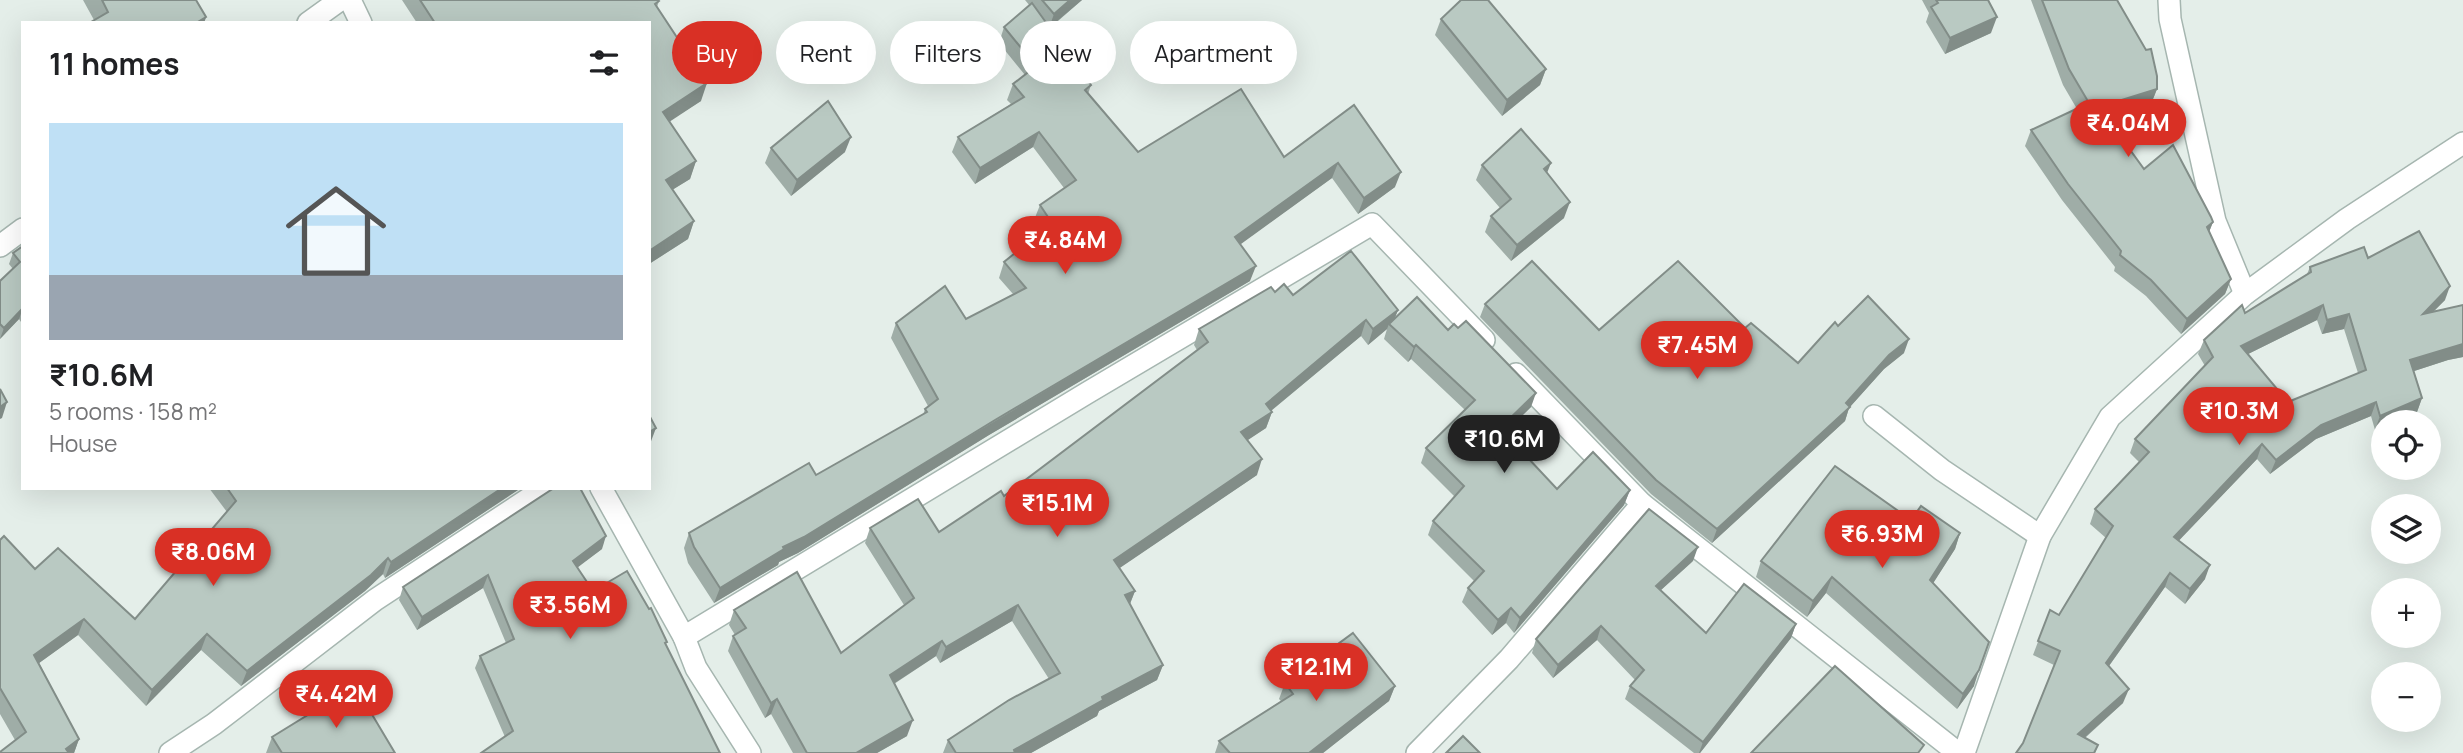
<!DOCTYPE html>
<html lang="en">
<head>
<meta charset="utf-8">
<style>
  :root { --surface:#fff; --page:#f6f6f6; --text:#202124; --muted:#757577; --accent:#d93025 }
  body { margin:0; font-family:Manrope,sans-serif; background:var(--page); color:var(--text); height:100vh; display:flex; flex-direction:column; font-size:26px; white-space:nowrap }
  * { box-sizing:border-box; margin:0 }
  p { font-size:23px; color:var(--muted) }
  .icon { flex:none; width:38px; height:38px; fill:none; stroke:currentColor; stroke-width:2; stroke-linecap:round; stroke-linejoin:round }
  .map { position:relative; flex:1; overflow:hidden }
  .side { position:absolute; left:21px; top:21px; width:630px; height:469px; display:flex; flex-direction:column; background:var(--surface); border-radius:0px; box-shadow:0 7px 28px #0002 }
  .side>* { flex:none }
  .top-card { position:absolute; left:672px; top:21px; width:665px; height:63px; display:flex; gap:14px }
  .controls { position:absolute; left:2371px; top:410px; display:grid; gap:14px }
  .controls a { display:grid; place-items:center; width:70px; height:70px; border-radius:50%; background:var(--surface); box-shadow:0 7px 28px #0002; font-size:35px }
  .price { position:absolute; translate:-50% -60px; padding:0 16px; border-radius:24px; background:var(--accent); color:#fff; font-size:23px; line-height:46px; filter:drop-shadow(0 2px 4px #0008) }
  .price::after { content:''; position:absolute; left:50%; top:42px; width:21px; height:16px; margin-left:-10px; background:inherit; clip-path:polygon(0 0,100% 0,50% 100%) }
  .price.active { background:#222; color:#fff }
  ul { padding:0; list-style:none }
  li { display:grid; align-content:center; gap:14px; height:371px; padding:0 28px }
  li span { display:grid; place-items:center; height:217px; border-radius:0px; color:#555 }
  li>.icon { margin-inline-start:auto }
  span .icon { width:126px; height:126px; fill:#fffc; stroke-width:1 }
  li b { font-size:30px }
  h2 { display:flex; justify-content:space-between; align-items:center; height:84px; padding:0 28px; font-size:30px }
  .pill { padding:0 24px; border-radius:32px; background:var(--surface); box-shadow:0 7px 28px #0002; font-size:24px; line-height:63px }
  .pill.active { background:var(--accent); color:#fff }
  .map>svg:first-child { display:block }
</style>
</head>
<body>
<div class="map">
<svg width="2463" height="753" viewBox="0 0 2463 753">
  <rect width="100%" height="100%" fill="#e4eee9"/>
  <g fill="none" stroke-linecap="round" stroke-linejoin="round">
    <g stroke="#a6b6b0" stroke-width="24">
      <g id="minor">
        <path d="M350 0 361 23"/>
        <path d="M2169 0 2170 19 2215 221 2245 294"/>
        <path d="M308 23 340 0"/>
        <path d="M0 246 23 229"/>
        <path d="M1516 374 1642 504 1958 753"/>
        <path d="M1874 416 1942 470 2040 536"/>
        <path d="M601 488 684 637 696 668 750 753"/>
        <path d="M684 637 1087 393 1372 224 1484 340"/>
        <path d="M170 753 214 724 375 600 545 488"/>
        <path d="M1417 753 1509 659 1642 504"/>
        <path d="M1964 753 2040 536 2110 417 2245 294 2347 219 2463 143"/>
      </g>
    </g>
    <use href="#minor" stroke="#fff" stroke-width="21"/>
  </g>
  <g fill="#9fada7" fill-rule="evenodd">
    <path d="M83 0H196L206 17 204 23H91L94 20Z"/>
    <path d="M402 0H658L659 1 657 7 701 101 669 121 696 161 690 179 672 190 694 221 688 239 649 264V23H417Z"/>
    <path d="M1025 0H1082L1050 28 1091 85 1088 94 1138 152 1284 157 1354 105 1395 187 1358 214 1332 178 1240 244 1250 281 989 435 798 553 779 562 778 565 714 603 688 563 684 548 689 533 816 475 923 415 925 409 928 406 891 338 896 323 966 319 1013 294 999 278 1004 262 1042 232 1034 220 1040 205 1064 188 1033 147 975 184 952 152 958 137 1011 104 1007 100 1013 84 1025 75 999 43 1004 27 1030 6Z"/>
    <path d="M1922 0H1988L1991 33 1945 54 1926 22 1929 13Z"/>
    <path d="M2031 0H2116L2157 89 2151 104 2107 118 2144 169 2213 222 2209 232 2231 279 2225 294 2181 334 2146 296 2114 271 2115 267 2062 200 2025 146 2031 130 2077 109 2063 85Z"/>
    <path d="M1441 19 1546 69 1540 85 1502 116 1435 35Z"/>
    <path d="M771 148 845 152 791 196 765 163Z"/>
    <path d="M1482 165 1547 173 1564 218 1511 261 1485 232 1491 216 1500 208 1476 180Z"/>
    <path d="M23 246V325L19 319 0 339V281L13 269 9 264 13 253Z"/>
    <path d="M2368 258 2445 300 2434 311 2463 305V357L2448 360 2414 371 2422 398 2417 412 2384 422V426L2375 430 2371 416 2316 439 2270 474 2257 459 2178 541 2205 579 2185 604 2165 587 2109 666 2123 703 2085 738 2098 745 2095 753H2016L2023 743 2054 665 2033 655 2050 610 2059 615 2106 538 2090 524 2095 509 2139 462 2130 453 2135 439 2205 366 2198 354 2204 340 2307 274 2310 267ZM2317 320 2322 334 2344 329 2358 373 2288 402 2248 354Z"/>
    <path d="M1275 292 1398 310 1394 320 1448 330 1531 407 1505 433 1557 489 1630 490 1624 505 1514 633 1506 623 1492 635 1462 602 1468 588 1474 581 1428 535 1433 521 1455 497 1421 463 1426 448 1465 410 1411 359 1408 362 1384 339 1387 329 1368 345 1361 336 1271 411 1272 412 1266 428 1247 440 1257 475 1119 568 1135 591 1130 604 1163 665 1157 680 1099 711 1097 716 1031 753H943L948 740 1049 679 1012 621 940 663 936 656 894 684 907 736 877 753H793L771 714 765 718 728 651 733 636 735 635 729 625 734 610 841 653 904 605 865 543 870 528 939 532 1004 496 1197 350 1194 345 1199 329Z"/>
    <path d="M1485 304 1599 330 1745 328 1798 363 1838 326 1904 353 1884 369 1849 408 1845 421 1712 543 1651 494 1480 317Z"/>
    <path d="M209 488H521L385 578 383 574 365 591 241 686 201 650 146 706 78 635 39 663 79 739 74 753H0L15 740 0 714V540L35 569 135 619 227 512Z"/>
    <path d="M1911 520 1960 533 1955 549 1933 583 1974 686 1957 709 1826 593 1807 617 1756 577 1761 561Z"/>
    <path d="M602 549 577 567 593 591 667 642 505 737 475 668 480 656 506 643 483 588 417 630 399 600 403 587Z"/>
    <path d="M1693 561 1661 590 1706 633 1796 624 1791 638 1700 753H1694L1625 699 1630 686 1635 680 1597 640 1553 678 1532 653 1536 639Z"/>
    <path d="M1285 683 1395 686 1389 701 1323 753H1215L1219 741 1281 701 1279 699Z"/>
    <path d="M272 737 395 753H266Z"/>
  </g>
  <g fill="#828d88">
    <path d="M1070 0H1082L1049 28 1054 14Z"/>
    <path d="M206 17 204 23H196Z"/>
    <path d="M1997 17 1991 33 1945 54 1950 38Z"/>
    <path d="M1546 69 1540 85 1502 116 1507 100Z"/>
    <path d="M707 83 701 101 657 130 663 112Z"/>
    <path d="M2157 89 2151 104 2093 123 2099 107Z"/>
    <path d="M1039 132 1033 147 975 184 980 168Z"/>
    <path d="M851 137 845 152 791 196 797 180Z"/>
    <path d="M696 161 690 179 659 198 666 180Z"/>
    <path d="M1338 163 1332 178 1230 252 1235 237Z"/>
    <path d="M1551 163 1545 178 1544 169Z"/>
    <path d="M1401 172 1395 187 1358 214 1364 198Z"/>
    <path d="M1570 202 1564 218 1511 261 1517 245Z"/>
    <path d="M694 221 688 239 649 264V251Z"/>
    <path d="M2213 222 2207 237V227Z"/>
    <path d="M1256 266 1250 281 989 435 798 553 779 562 778 565 714 603 720 588 783 547Z"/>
    <path d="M2231 279 2225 294 2181 334 2187 319Z"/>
    <path d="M2450 286 2445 300 2417 328 2423 314Z"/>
    <path d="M2323 305 2317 320 2236 360 2241 346Z"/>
    <path d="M23 308 19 319 0 339 4 328Z"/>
    <path d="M1398 310 1392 325 1389 324 1387 329 1368 345 1373 329Z"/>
    <path d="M2349 314 2344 329 2322 334 2327 320Z"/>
    <path d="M1366 320 1361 336 1261 419 1272 412 1266 428 1236 448 1241 432 1266 404Z"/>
    <path d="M1909 339 1904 353 1884 369 1849 408 1845 421 1712 543 1717 529 1846 403 1889 355Z"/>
    <path d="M2463 344V357L2448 360 2405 374 2410 360Z"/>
    <path d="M1416 345 1411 359 1408 362 1414 347Z"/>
    <path d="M1536 393 1531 407 1495 442 1500 428Z"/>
    <path d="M2422 398 2417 412 2394 422H2384V426L2375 430 2380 416Z"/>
    <path d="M7 402 2 418 0 419V407Z"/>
    <path d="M2376 402 2371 416 2316 439 2270 474 2276 460 2321 425Z"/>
    <path d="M656 428 650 444H649V432Z"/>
    <path d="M2262 444 2257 459 2169 551 2174 537Z"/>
    <path d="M1262 459 1257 475 1108 576 1114 560Z"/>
    <path d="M502 488H521L385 578 391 562Z"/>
    <path d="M1630 490 1624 505 1514 633 1520 618Z"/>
    <path d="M1960 533 1955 549 1925 596 1930 580Z"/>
    <path d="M606 536 602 549 569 574 573 561Z"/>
    <path d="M1698 547 1693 561 1651 599 1656 586Z"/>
    <path d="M388 558 383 574 365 591 241 686 247 671Z"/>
    <path d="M2210 565 2205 579 2185 604 2190 589Z"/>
    <path d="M2170 573 2165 587 2101 677 2106 663Z"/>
    <path d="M488 575 483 588 417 630 422 617Z"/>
    <path d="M1832 577 1826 593 1807 617 1813 601Z"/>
    <path d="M1135 591 1129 606 1125 595Z"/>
    <path d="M1018 605 1012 621 940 663 946 647Z"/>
    <path d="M1511 608 1506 623 1492 635 1498 620Z"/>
    <path d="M84 619 78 635 28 671 34 655Z"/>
    <path d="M1796 624 1791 638 1700 753H1699L1703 742Z"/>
    <path d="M1601 626 1597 640 1553 678 1558 665Z"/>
    <path d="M207 634 201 650 146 706 152 690Z"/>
    <path d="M942 641 936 656 884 690 890 675Z"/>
    <path d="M1163 665 1157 680 1099 711 1097 716 1031 753H1013L1014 750 1102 697Z"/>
    <path d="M1979 670 1974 686 1957 709 1963 694Z"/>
    <path d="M1395 686 1389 701 1323 753H1309Z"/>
    <path d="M2129 689 2123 703 2073 748 2078 734Z"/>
    <path d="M777 699 771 714 765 718 771 703Z"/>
    <path d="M913 720 907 736 877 753H856Z"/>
    <path d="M79 739 74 753H65L66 749Z"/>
  </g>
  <g fill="#b9c9c2" stroke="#828d88" stroke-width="2" fill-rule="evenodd">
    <path d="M102 0H196L206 17 196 23H91V22L108 12Z"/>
    <path d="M420 0H658L659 1 655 4 707 83 663 112 696 161 666 180 694 221 649 251V23H435Z"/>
    <path d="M1042 0H1070L1054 14Z"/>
    <path d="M1461 0H1488L1546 69 1507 100 1441 19Z"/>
    <path d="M1936 0H1988L1997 17 1950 38 1931 7 1938 3Z"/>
    <path d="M2042 0H2117L2146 50 2151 49 2157 76V89L2099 107 2144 169 2173 145 2211 217 2213 222 2207 227 2231 279 2187 319 2151 280 2120 255 2121 251 2068 184 2031 130 2089 103 2069 69Z"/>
    <path d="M1032 3 1091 85 1085 90 1138 152 1241 89 1284 157 1354 105 1401 172 1364 198 1338 163 1235 237 1256 266 995 420 804 537 783 547 784 549 720 588 694 547 689 533 809 463 816 475 927 412 925 409 938 399 896 323 945 286 966 319 1026 288 1004 262 1052 223 1040 205 1076 180 1039 132 980 168 958 137 1024 97 1013 84 1036 66 1004 27Z"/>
    <path d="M828 101 851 137 797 180 771 148Z"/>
    <path d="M1521 129 1551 163 1544 169 1570 202 1517 245 1491 216 1511 199 1482 165Z"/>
    <path d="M2419 231 2450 286 2423 314 2463 305V344L2410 360 2422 398 2380 416 2376 402 2321 425 2276 460 2262 444 2174 537 2210 565 2190 589 2170 573 2106 663 2129 689 2078 734 2098 745 2094 753H2016L2023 743 2060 651 2038 641 2050 610 2059 615 2113 526 2095 509 2149 452 2135 439 2213 357 2204 340 2242 305 2245 313 2311 272 2310 267 2364 247 2368 258ZM2323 305 2327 320 2349 314 2366 370 2288 402 2241 346Z"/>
    <path d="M23 246V308L4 328 0 324V281L20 262 13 253Z"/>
    <path d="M1351 251 1398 310 1373 329 1366 320 1266 404 1272 412 1241 432 1262 459 1114 560 1135 591 1125 595 1163 665 1102 697 1103 700 1014 750 1015 753H956L948 740 1009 700 1060 673 1018 605 946 647 942 641 890 675 913 720 856 753H807L777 699 771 703 733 636 746 628 734 610 797 572 841 653 914 598 870 528 918 499 939 532 1001 491 1004 496 1208 342 1199 329 1271 287 1275 292 1284 284 1293 295Z"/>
    <path d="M1532 261 1599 330 1678 261 1745 328 1751 323 1798 363 1835 322 1838 326 1868 296 1909 339 1889 355 1846 403 1850 407 1717 529 1656 480 1485 304Z"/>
    <path d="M1417 297 1448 330 1454 324 1458 328 1466 321 1536 393 1500 428 1557 489 1593 452 1630 490 1520 618 1511 608 1498 620 1468 588 1484 571 1433 521 1464 486 1426 448 1475 400 1416 345 1414 347 1389 324Z"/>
    <path d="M0 389 7 402 0 407Z"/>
    <path d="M649 415 656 428 649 432Z"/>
    <path d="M1835 466 1911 520 1921 506 1960 533 1930 580 1989 642 1979 670 1963 694 1832 577 1813 601 1761 561Z"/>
    <path d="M227 488H502L391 562 388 558 371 575 247 671 207 634 152 690 84 619 34 655 79 739 66 749 69 753H0V752L26 732 0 688V540L4 536 35 569 58 548 135 619 236 501Z"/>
    <path d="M554 488H580L606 536 573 561 593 591 627 571 649 609 651 608 667 642 665 643 720 753H481L513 731 480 656 514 639 488 575 422 617 403 587Z"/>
    <path d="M1649 509 1698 547 1656 586 1706 633 1744 584 1796 624 1703 742 1630 686 1644 670 1601 626 1558 665 1536 639Z"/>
    <path d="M1353 633 1395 686 1309 753H1230L1219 741 1293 694 1285 683Z"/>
    <path d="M1835 666 1924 745 1918 753H1751Z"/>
    <path d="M355 686 395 753H282L272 737Z"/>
    <path d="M1463 736 1480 753H1446Z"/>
  </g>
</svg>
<div class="controls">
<a><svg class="icon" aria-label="locate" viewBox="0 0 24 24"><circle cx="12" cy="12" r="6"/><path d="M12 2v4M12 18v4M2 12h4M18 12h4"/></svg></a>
<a><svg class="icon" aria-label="layers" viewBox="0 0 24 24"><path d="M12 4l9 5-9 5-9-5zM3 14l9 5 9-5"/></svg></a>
<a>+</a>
<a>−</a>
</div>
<b class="price" style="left:2128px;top:159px">₹4.04M</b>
<b class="price" style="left:1065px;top:276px">₹4.84M</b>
<b class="price" style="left:1697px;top:381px">₹7.45M</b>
<b class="price" style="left:2239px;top:447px">₹10.3M</b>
<b class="price active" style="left:1504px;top:475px">₹10.6M</b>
<b class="price" style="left:1057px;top:539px">₹15.1M</b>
<b class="price" style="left:1882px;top:570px">₹6.93M</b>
<b class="price" style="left:213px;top:588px">₹8.06M</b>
<b class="price" style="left:570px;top:641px">₹3.56M</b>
<b class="price" style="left:1316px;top:703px">₹12.1M</b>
<b class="price" style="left:336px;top:730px">₹4.42M</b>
<div class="top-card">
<a class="pill active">Buy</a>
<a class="pill">Rent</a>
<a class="pill">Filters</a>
<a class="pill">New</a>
<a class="pill">Apartment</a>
</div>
<section class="side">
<h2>11 homes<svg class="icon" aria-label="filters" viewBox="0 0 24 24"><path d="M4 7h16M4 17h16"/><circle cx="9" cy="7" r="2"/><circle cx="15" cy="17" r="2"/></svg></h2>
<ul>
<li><span style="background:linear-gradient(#bfe0f5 70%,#9aa5b1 0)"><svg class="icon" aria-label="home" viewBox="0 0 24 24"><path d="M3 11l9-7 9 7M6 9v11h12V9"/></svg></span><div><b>₹10.6M</b><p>5 rooms · 158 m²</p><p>House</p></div></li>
</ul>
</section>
</div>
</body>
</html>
